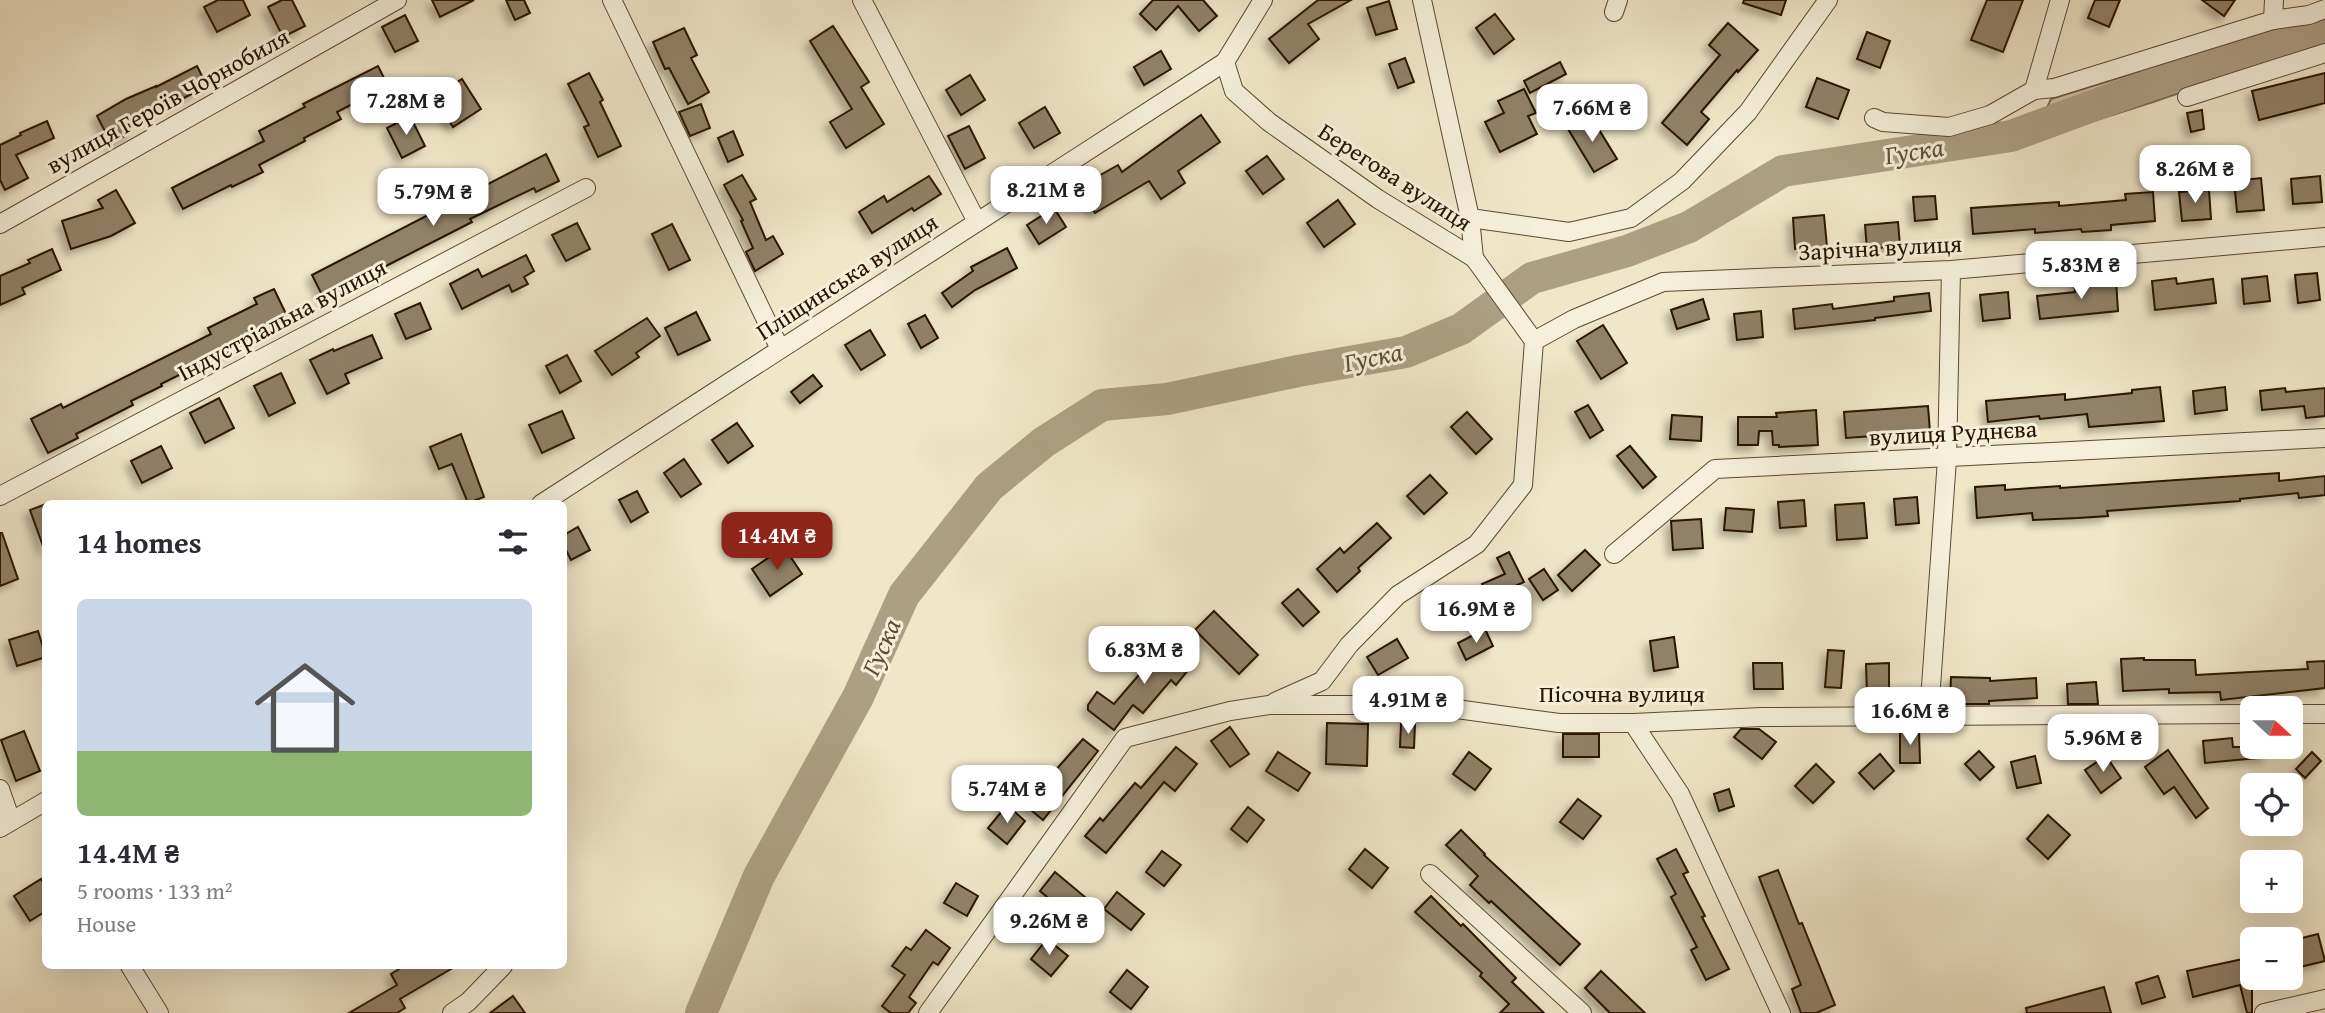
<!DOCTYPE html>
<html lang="en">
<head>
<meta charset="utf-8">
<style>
  :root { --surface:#fff; --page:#f2f2f3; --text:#2b2b33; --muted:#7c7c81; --accent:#8f2418 }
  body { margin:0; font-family:"Gentium Book Plus",serif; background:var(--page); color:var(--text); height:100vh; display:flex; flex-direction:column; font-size:26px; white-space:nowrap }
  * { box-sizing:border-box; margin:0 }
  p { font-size:23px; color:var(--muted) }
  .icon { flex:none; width:38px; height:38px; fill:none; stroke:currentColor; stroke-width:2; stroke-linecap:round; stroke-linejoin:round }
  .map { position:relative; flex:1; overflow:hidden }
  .panel { position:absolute; left:42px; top:500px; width:525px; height:469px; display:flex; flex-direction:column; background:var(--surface); border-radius:10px; box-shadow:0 7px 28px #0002 }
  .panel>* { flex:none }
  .needle { width:46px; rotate:111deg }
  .tools { position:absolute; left:2240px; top:696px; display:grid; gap:14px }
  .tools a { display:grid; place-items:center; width:63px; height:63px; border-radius:10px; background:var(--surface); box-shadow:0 7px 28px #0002; font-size:35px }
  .price { position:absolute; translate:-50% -60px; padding:0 16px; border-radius:14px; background:#fff; color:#222; font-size:23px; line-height:46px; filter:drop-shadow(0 2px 4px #0008) }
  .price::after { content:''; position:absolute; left:50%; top:42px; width:21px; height:16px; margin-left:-10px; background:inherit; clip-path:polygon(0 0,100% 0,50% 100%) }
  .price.active { background:var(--accent); color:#fff }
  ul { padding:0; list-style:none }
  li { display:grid; align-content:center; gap:14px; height:371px; padding:0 35px }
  li span { display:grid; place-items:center; height:217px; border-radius:10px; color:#555 }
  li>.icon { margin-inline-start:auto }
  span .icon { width:126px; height:126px; fill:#fffc; stroke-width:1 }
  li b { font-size:30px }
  h2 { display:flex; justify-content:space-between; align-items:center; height:84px; padding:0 35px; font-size:30px }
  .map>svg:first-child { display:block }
</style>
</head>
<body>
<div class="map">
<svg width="2325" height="1013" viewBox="0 0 2325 1013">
  <defs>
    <filter id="shadow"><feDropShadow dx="-5.5" dy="5.5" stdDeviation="3.5" flood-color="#0004"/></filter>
  </defs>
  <rect width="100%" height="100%" fill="#f0e6c8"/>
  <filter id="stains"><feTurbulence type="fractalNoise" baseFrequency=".00286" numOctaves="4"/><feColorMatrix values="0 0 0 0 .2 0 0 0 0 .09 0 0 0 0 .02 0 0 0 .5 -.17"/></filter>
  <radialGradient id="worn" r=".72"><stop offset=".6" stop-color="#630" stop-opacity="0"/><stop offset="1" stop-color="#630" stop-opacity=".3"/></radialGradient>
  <path fill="#cfc2a6" stroke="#7d6b54" stroke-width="2" d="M2325 18V43L2153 102 2031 141 2051 99 2285 26Z"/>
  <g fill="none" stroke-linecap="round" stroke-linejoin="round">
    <path stroke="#ad9f84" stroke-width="32" d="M701 1013 759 876 858 697 904 595 989 487 1044 442 1102 405 1167 399 1298 371 1406 352 1461 329 1532 278 1627 251 1689 227 1783 171 2011 136 2215 61 2293 41 2325 29"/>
  </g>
  <g fill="#918168" stroke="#2b1401" stroke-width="2" filter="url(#shadow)">
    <path d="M218 0H243L250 15 217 32 204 7Z"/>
    <path d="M282 0H292L305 26 283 37 268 7Z"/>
    <path d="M432 0H474L440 17Z"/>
    <path d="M506 0H524L530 13 515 20Z"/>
    <path d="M1153 0H1203L1217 16 1199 31 1178 6 1156 30 1140 14Z"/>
    <path d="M1318 0H1351L1308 24 1319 39 1289 63 1269 39Z"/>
    <path d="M1744 0H1786L1781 15 1743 3Z"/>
    <path d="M1987 0H2023L2003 52 1971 40Z"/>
    <path d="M2095 0H2120L2109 27 2088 18Z"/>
    <path d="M2202 0H2235L2224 16Z"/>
    <path d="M1389 1 1397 29 1376 35 1367 8Z"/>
    <path d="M1495 14 1514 39 1494 54 1476 28Z"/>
    <path d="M405 15 418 41 395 52 382 27Z"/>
    <path d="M1728 23 1758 50 1738 72 1737 70 1701 112 1709 119 1687 145 1662 123 1720 55 1709 45Z"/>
    <path d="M833 26 869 82 861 87 884 124 846 148 830 122 852 109 810 41Z"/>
    <path d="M684 28 697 55 691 58 709 92 688 104 669 68 665 69 653 42Z"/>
    <path d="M1867 32 1890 41 1880 68 1857 59Z"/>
    <path d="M1161 51 1171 69 1144 85 1134 67Z"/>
    <path d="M1405 58 1414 82 1398 88 1389 64Z"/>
    <path d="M1560 62 1566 74 1530 93 1524 81Z"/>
    <path d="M197 66 207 86 174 103 127 122 132 132 111 143 97 116 126 99 156 86V87Z"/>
    <path d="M378 66 388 86 337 112 341 119 304 138 305 141 259 165 263 172 232 187 231 185 183 209 172 188 264 141 259 131 305 107 303 104Z"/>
    <path d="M589 73 603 100 600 102 621 146 598 157 584 127 589 125 568 84Z"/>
    <path d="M2325 73V103L2259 120 2252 91Z"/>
    <path d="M970 75 985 100 961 115 946 90Z"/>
    <path d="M1817 78 1849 90 1838 119 1806 107Z"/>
    <path d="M462 79 481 109 453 127 434 97Z"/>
    <path d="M1524 89 1536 113 1528 116 1537 134 1500 152 1485 122 1504 113 1498 101Z"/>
    <path d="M701 104 710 128 690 136 679 112Z"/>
    <path d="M1045 107 1060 133 1034 148 1019 123Z"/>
    <path d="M2202 110 2204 129 2191 132 2187 113Z"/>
    <path d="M1201 115 1220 142 1178 171 1185 183 1161 199 1149 181 1095 213 1079 187 1118 165 1122 172Z"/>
    <path d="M1590 115 1617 159 1594 172 1568 129Z"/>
    <path d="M410 116 425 146 402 158 387 128Z"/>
    <path d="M47 121 54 138 16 155 28 178 5 190 0 180V145L21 135 20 133Z"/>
    <path d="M969 126 985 158 965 169 948 136Z"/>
    <path d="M733 131 743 155 728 162 718 138Z"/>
    <path d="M546 154 559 181 536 192 534 188 470 219 472 222 384 267 385 269 325 301 312 275Z"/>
    <path d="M1267 156 1284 179 1263 194 1246 171Z"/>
    <path d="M742 175 756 199 750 202 766 240 773 236 783 254 755 271 746 252 753 248 741 221 743 220 724 185Z"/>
    <path d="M929 176 941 194 914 211 912 208 872 233 859 212 884 196 887 202Z"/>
    <path d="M2320 176 2322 202 2293 204 2291 179Z"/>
    <path d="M2261 178 2264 210 2237 212 2234 181Z"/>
    <path d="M116 190 135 223 111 236 71 249 62 221 103 208 98 200Z"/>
    <path d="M2209 190 2211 219 2182 221 2179 192Z"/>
    <path d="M2153 192 2155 221 2111 225V230L2082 232 2081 229 2035 233V229L1973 234 1971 208 2059 202V206L2126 200 2125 194Z"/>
    <path d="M1935 196 1937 219 1915 221 1913 197Z"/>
    <path d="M1338 200 1355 224 1324 247 1307 223Z"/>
    <path d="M1054 208 1066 227 1039 244 1027 225Z"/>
    <path d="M1824 215 1827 247 1795 249 1793 218Z"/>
    <path d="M1898 222 1900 246 1867 249 1865 225Z"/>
    <path d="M577 223 590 249 566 261 552 235Z"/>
    <path d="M672 224 690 260 669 270 652 234Z"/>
    <path d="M1007 248 1017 268 975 290 952 307 942 293 973 271 971 267Z"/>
    <path d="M52 249 61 270 22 288 25 294 0 305V276L30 263 28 260Z"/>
    <path d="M526 255 534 271 524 277 528 284 512 292 509 285 462 309 450 284 478 269 482 277Z"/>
    <path d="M2317 273 2320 300 2298 303 2295 275Z"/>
    <path d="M2267 276 2270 301 2244 304 2242 279Z"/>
    <path d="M2176 278 2177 284 2213 279 2216 303 2155 310 2152 281Z"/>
    <path d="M2116 280 2118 311 2040 319 2037 296 2075 292 2074 284Z"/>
    <path d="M274 289 289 320 222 356 221 354 161 384 162 386 131 401 133 405 76 434 78 438 48 453 31 419 61 404 63 408 211 334 208 328 257 304 254 298Z"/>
    <path d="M2008 292 2010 318 1983 321 1980 295Z"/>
    <path d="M1929 293 1931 311 1875 318V320L1795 329 1793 309 1832 304 1833 309 1894 301V297Z"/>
    <path d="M1703 299 1709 319 1677 329 1671 310Z"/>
    <path d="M420 303 431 329 406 339 395 314Z"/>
    <path d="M1761 311 1763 337 1737 340 1734 314Z"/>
    <path d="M696 312 710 340 678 355 665 328Z"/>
    <path d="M925 315 938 338 921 348 908 324Z"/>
    <path d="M647 318 660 336 636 353 639 357 612 375 595 351Z"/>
    <path d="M1603 325 1627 363 1601 379 1577 341Z"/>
    <path d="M870 330 885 355 861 370 845 345Z"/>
    <path d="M372 335 382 358 345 374 349 383 327 394 310 360 333 349 334 351Z"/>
    <path d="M567 355 581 381 560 393 546 366Z"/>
    <path d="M281 373 295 403 269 416 254 386Z"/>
    <path d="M813 375 822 386 800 403 791 392Z"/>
    <path d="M2160 387 2164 421 2089 427 2087 414 2040 419 2039 416 1988 422 1986 401 2065 394V400L2132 393V390Z"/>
    <path d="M2225 387 2227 410 2195 414 2193 391Z"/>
    <path d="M2285 388 2286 392 2325 388V416L2306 418 2304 406 2262 410 2260 391Z"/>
    <path d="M219 398 234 428 205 443 190 413Z"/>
    <path d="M1588 405 1603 430 1590 438 1575 412Z"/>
    <path d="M1928 406 1930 432 1846 438 1844 412Z"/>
    <path d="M1816 410 1818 445 1779 447V445H1773L1772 431H1759L1758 445H1738V417H1777L1776 413Z"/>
    <path d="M562 411 574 438 542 453 529 425Z"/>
    <path d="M1467 412 1492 439 1476 454 1451 427Z"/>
    <path d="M1672 415 1702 417 1701 441 1670 439Z"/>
    <path d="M737 423 753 446 728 463 712 440Z"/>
    <path d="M461 434 484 497 468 503 452 464 439 469 430 447Z"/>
    <path d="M161 446 172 468 142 483 131 461Z"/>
    <path d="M1630 446 1656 477 1643 488 1617 456Z"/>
    <path d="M684 459 701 484 681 497 664 473Z"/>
    <path d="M2279 473V481L2325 476V495L2299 498 2298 493 2240 499V501L2107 511 2108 516 2078 518 2033 520 2032 513 1977 518 1975 487 2005 485V490L2060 486V488Z"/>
    <path d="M1430 475 1447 493 1424 514 1407 496Z"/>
    <path d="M637 491 648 512 631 522 619 500Z"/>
    <path d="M1917 497 1919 523 1896 525 1894 499Z"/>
    <path d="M1804 500 1806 526 1780 528 1778 502Z"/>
    <path d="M1864 503 1867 538 1837 540 1835 505Z"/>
    <path d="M46 504V549H44L30 510Z"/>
    <path d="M1726 508 1754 510 1752 532 1724 530Z"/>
    <path d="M1701 519 1703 548 1673 550 1671 521Z"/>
    <path d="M1377 523 1391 538 1358 568 1360 571 1337 592 1317 569 1340 548 1344 553Z"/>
    <path d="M578 527 590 550 571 560 564 546V535Z"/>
    <path d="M0 533H2L18 579 0 586Z"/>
    <path d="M784 547 802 574 770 596 752 569Z"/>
    <path d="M1585 550 1600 565 1572 591 1558 575Z"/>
    <path d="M1509 552 1524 582 1502 592 1506 600 1492 606 1482 584 1505 574 1497 558Z"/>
    <path d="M1544 569 1558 590 1543 600 1529 579Z"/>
    <path d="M1298 589 1319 612 1303 626 1282 603Z"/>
    <path d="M1214 611 1258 655 1239 674 1195 630Z"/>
    <path d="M1485 629 1493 646 1466 660 1458 643Z"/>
    <path d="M38 631 46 657 17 666 9 640Z"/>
    <path d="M1674 637 1678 667 1654 671 1650 641Z"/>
    <path d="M1397 639 1408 658 1378 675 1367 657Z"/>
    <path d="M1168 641 1194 663 1176 685 1171 680 1143 713 1133 705 1114 730 1088 710V705L1097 692 1114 704Z"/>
    <path d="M1828 650 1844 651 1841 688 1825 687Z"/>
    <path d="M2144 658V660H2195L2196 675 2308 669 2307 662 2325 661V688L2221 700 2220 692 2169 693V689L2123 691 2121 659Z"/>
    <path d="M1753 663H1782L1783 689H1754Z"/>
    <path d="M1889 663V696H1867L1866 664Z"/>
    <path d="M1951 677 1990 678V681L2036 678 2037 698 1989 701V704H1950Z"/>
    <path d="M2096 682 2098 704H2068L2067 684Z"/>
    <path d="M1327 723 1368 724 1367 766 1326 764Z"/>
    <path d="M1401 724H1415L1414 748 1400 747Z"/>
    <path d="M1230 727 1249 754 1230 767 1211 741Z"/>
    <path d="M1741 729H1759L1776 742 1762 759 1734 737Z"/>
    <path d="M24 731 40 771 16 781 1 740Z"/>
    <path d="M1900 731H1919L1920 763H1900Z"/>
    <rect x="1563" y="734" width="36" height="23"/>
    <path d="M2232 738 2233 747H2267L2268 757 2205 763 2203 741Z"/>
    <path d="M1083 739 1098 751 1043 820 1025 805Z"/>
    <path d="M1176 747 1197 764 1175 791 1164 782 1106 853 1085 836 1100 818 1103 821 1135 783 1141 788Z"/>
    <path d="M2168 750 2208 808 2196 818 2174 787 2164 794 2145 767Z"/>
    <path d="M1979 751 1994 767 1980 780 1965 764Z"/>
    <path d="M1278 752 1310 773 1298 791 1266 771Z"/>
    <path d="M1469 752 1491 769 1475 790 1453 774Z"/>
    <path d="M2312 752 2321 761 2305 778 2296 769Z"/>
    <path d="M1880 754 1894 771 1874 789 1859 773Z"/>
    <path d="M2035 756 2041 783 2017 788 2011 762Z"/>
    <path d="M2106 756 2121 778 2101 793 2085 770Z"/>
    <path d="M1816 764 1834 782 1813 803 1795 786Z"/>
    <path d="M1729 789 1734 806 1719 811 1714 794Z"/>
    <path d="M1578 799 1601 816 1583 839 1560 822Z"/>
    <path d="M1007 805 1025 821 1007 844 988 828Z"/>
    <path d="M1248 807 1264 820 1247 842 1231 829Z"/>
    <path d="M2048 815 2070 835 2048 859 2027 839Z"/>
    <path d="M1461 830 1485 854 1484 855 1580 944 1560 965 1491 901 1489 903 1470 885 1478 876 1446 845Z"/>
    <path d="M1365 849 1388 868 1372 888 1349 869Z"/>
    <path d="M1676 849 1688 872 1683 874 1705 916 1702 917 1729 969 1706 980 1691 950 1697 947 1671 897 1676 894 1657 859Z"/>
    <path d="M1162 851 1181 865 1164 886 1146 872Z"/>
    <path d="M1778 870 1799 924 1802 923 1835 1005 1816 1013H1801L1792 989 1801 985 1759 877Z"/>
    <path d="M1055 872 1091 902 1075 920 1040 891Z"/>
    <path d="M41 879 46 887V911L30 921 14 896Z"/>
    <path d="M956 883 978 896 967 916 944 903Z"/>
    <path d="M1117 892 1144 914 1131 930 1104 909Z"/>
    <path d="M1431 896 1461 926 1463 924 1516 978 1512 982 1544 1013H1500L1509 1004 1480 976 1482 973 1415 912Z"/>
    <path d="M926 930 950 948 938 965 933 962 909 997 916 1003 908 1013H891L882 1006 905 975 892 966 906 947 911 950Z"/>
    <path d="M2318 934 2325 961 2300 967 2294 940Z"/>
    <path d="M1047 939 1068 956 1051 976 1031 959Z"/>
    <path d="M2252 957V1013H2247L2240 985 2193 997 2187 971Z"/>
    <path d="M404 966H456L400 999 405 1008 397 1013H349L397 985 391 974Z"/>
    <path d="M1127 970 1148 987 1131 1009 1110 992Z"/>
    <path d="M1601 971 1645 1013H1610L1585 988Z"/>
    <path d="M2158 976 2165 997 2142 1004 2136 983Z"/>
    <path d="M2104 987 2111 1013H2027L2026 1008Z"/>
    <path d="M513 996 525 1013H490Z"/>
  </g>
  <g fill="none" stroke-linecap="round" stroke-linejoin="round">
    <g stroke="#5c4833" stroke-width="20">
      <g id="minor">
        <path d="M612 0 780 349"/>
        <path d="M862 0 977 222"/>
        <path d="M1422 0 1470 218 1474 258"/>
        <path d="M1614 12 1618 0"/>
        <path d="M2273 20 2274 0"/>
        <path d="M1225 62 1234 91 1269 122 1378 199 1474 258 1534 341"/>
        <path d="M2034 90 2060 0"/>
        <path d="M2187 97 2325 53"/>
        <path d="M1874 118 1883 122 1949 127 1990 115 2034 90 2054 88 2273 20 2309 15 2325 9"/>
        <path d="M1470 218 1569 232 1631 218 1682 181 1748 112 1828 0"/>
        <path d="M0 224 397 0"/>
        <path d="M1534 341 1574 319 1663 282 1951 270 2325 237"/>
        <path d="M0 496 586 188"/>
        <path d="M541 504 1225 62 1263 0"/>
        <path d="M1614 554 1715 469 2325 438"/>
        <path d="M1275 702 1322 681 1349 645 1398 595 1477 544 1523 485 1534 341"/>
        <path d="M2291 714H2325"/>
        <path d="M1929 715 1947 459 1951 270"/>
        <path d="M1633 723 1680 794 1781 1013"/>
        <path d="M0 789 11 821"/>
        <path d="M0 828 46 801"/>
        <path d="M1430 874 1582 1013"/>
        <path d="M130 966 159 1013"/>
        <path d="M452 1013 468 1002 503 966"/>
        <path d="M928 1013 1125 738 1230 711 1269 705H1427L1559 723H1633L1762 717 2252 714"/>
        <path d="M2264 1013 2325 999"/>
      </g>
    </g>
    <use href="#minor" stroke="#f5efdb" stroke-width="18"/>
  </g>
  <g text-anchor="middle" stroke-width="6" stroke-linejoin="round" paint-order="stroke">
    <g font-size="24" fill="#2b1401" stroke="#f5efdb">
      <text transform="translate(168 101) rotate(-29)" y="8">вулиця Героїв Чорнобиля</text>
      <text transform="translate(1395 177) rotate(33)" y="8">Берегова вулиця</text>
      <text transform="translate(1880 248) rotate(-3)" y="8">Зарічна вулиця</text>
      <text transform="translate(847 277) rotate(-33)" y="8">Пліщинська вулиця</text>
      <text transform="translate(282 320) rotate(-28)" y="8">Індустріальна вулиця</text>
      <text transform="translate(1953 433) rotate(-3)" y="8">вулиця Руднєва</text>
      <text x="1622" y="702">Пісочна вулиця</text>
    </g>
    <g font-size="26" font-style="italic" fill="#5f4c35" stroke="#f5efdb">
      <text transform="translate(1914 151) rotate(-9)" y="9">Гуска</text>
      <text transform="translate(1373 357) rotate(-12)" y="9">Гуска</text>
      <text transform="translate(881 647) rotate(-66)" y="9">Гуска</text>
    </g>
  </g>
  <rect width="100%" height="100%" filter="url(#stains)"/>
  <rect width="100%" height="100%" fill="url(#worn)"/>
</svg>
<div class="tools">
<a><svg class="needle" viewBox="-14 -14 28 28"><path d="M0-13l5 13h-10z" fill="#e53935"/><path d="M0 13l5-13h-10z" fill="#7c7c81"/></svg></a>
<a><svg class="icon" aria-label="locate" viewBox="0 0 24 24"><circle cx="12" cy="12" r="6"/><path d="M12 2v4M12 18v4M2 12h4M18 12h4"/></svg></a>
<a>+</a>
<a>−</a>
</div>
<b class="price" style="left:406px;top:137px">7.28M ₴</b>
<b class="price" style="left:1592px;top:144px">7.66M ₴</b>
<b class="price" style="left:2195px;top:205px">8.26M ₴</b>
<b class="price" style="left:1046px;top:226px">8.21M ₴</b>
<b class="price" style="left:433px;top:228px">5.79M ₴</b>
<b class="price" style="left:2081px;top:301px">5.83M ₴</b>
<b class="price active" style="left:777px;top:572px">14.4M ₴</b>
<b class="price" style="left:1476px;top:645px">16.9M ₴</b>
<b class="price" style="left:1144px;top:686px">6.83M ₴</b>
<b class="price" style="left:1408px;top:736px">4.91M ₴</b>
<b class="price" style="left:1910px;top:747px">16.6M ₴</b>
<b class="price" style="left:2103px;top:774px">5.96M ₴</b>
<b class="price" style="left:1007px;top:825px">5.74M ₴</b>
<b class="price" style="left:1049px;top:957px">9.26M ₴</b>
<section class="panel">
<h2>14 homes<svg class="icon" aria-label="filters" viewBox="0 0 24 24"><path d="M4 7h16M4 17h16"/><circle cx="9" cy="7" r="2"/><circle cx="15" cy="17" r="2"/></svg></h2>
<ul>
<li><span style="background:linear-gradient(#c9d6e8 70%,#8fb573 0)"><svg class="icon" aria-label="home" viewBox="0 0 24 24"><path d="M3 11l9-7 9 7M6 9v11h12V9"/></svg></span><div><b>14.4M ₴</b><p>5 rooms · 133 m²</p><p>House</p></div></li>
</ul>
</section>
</div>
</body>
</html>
